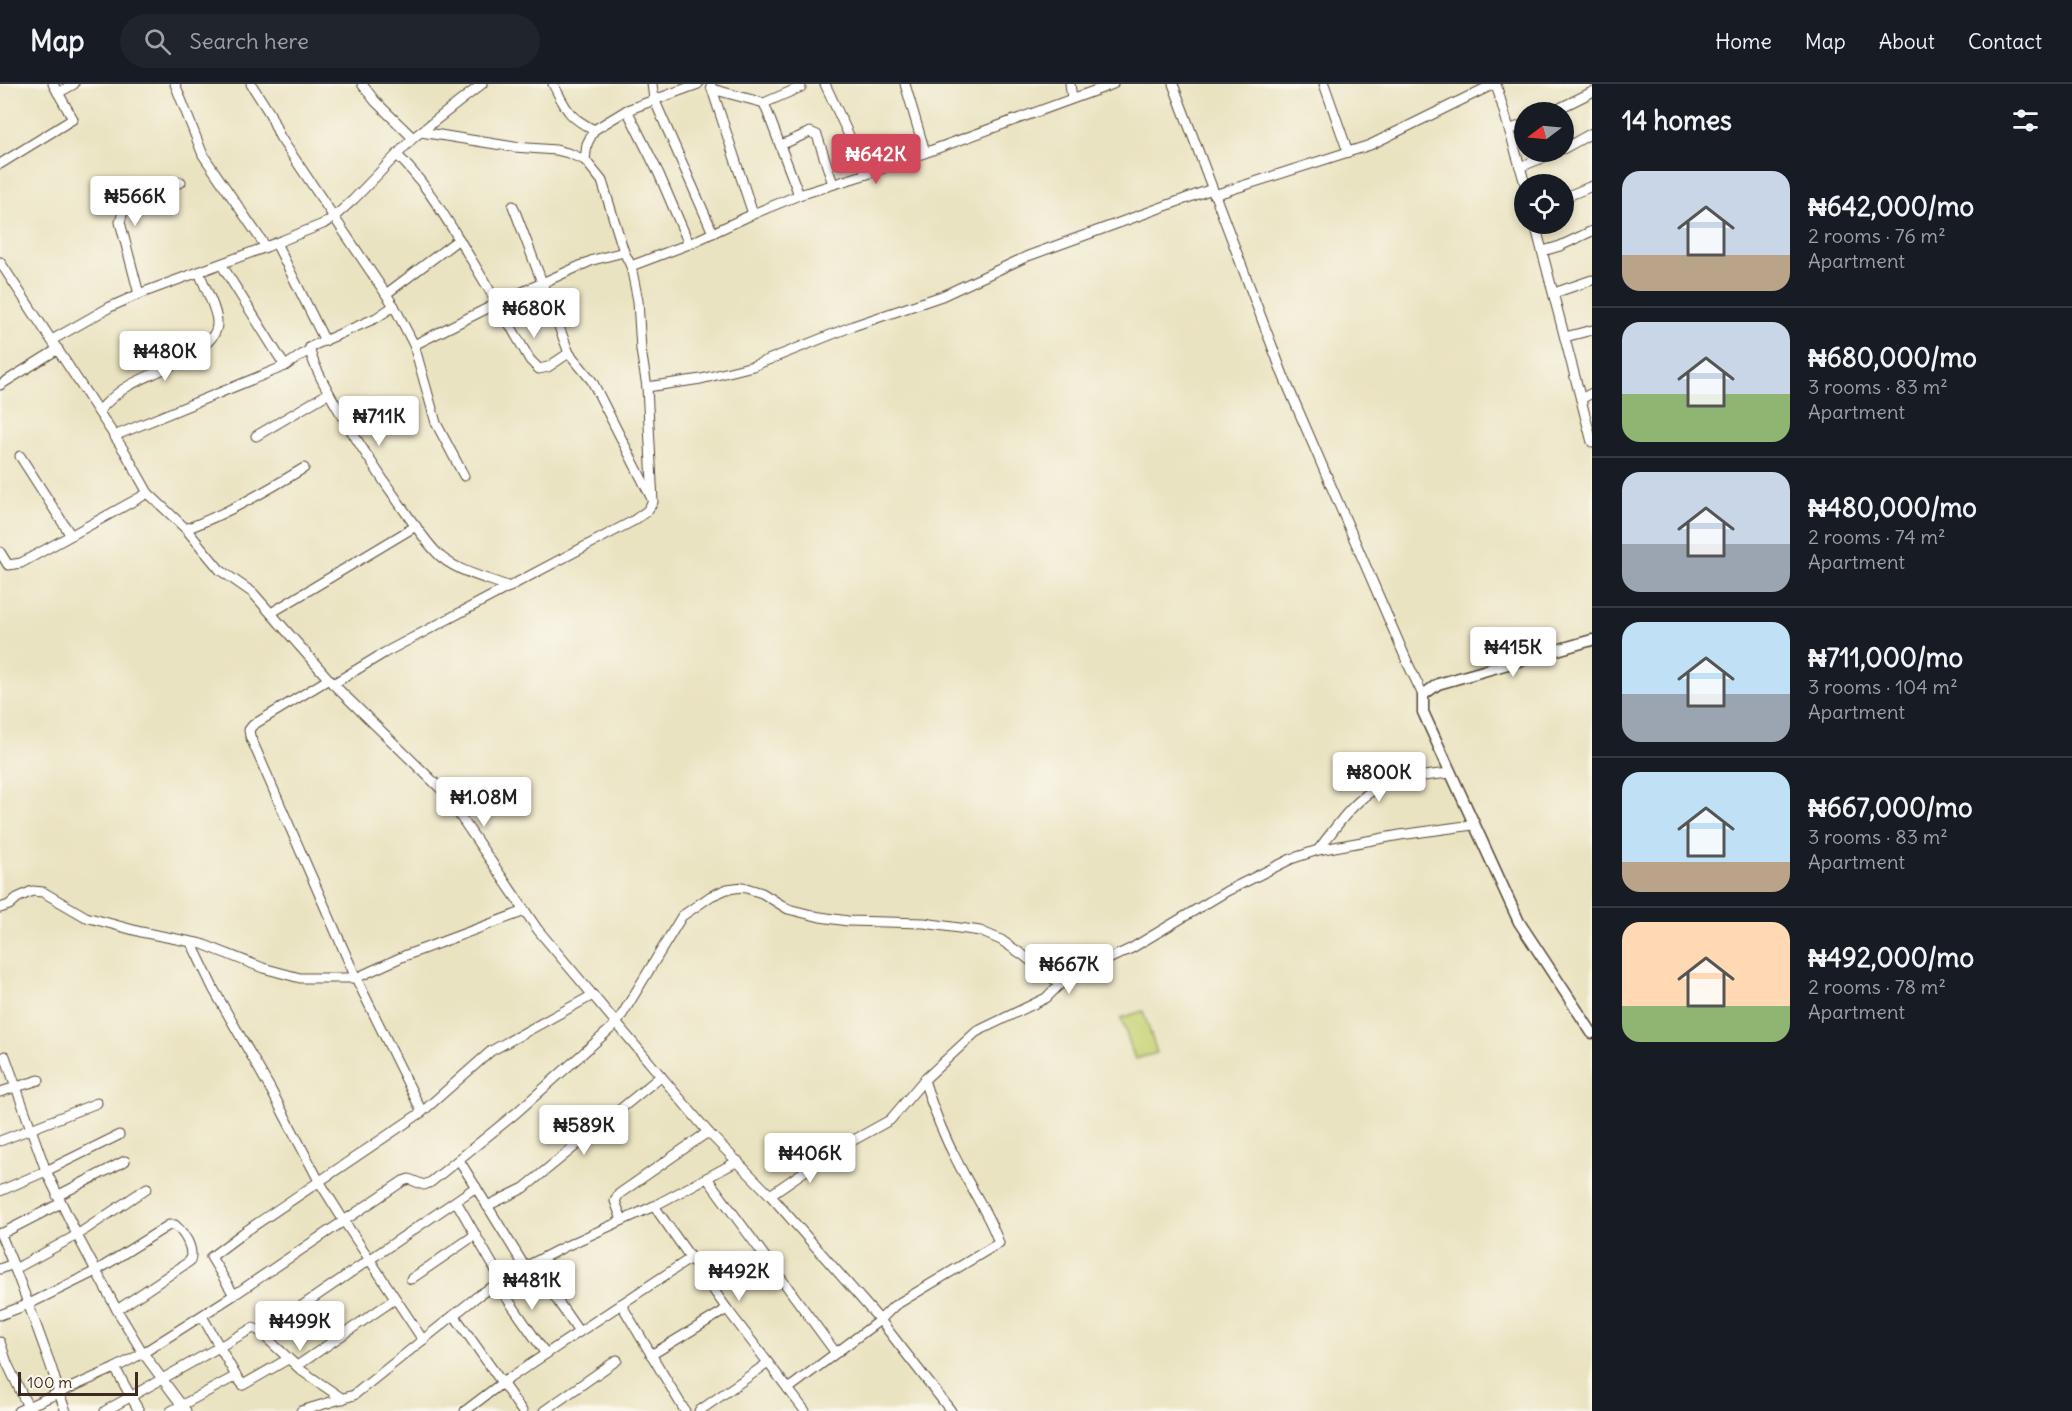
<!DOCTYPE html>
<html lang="en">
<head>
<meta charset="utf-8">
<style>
  :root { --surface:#171b24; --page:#20242c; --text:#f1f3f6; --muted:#9ea1a6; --line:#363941; --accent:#d1495b }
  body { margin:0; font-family:Delius,sans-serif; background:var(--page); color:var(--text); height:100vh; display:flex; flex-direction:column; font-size:22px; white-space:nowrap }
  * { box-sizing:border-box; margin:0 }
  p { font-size:20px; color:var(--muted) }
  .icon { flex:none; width:33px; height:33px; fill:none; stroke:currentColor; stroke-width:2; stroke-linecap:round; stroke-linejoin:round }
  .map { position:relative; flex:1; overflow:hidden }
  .details { display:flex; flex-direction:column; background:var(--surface); width:480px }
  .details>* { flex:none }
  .needle { width:39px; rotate:254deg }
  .controls { position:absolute; left:1514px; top:18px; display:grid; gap:12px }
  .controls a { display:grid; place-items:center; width:60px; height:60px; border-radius:50%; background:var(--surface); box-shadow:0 3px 9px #0003; font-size:30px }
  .scale { position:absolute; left:18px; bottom:15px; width:120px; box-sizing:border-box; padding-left:6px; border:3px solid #3b2a1e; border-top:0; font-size:16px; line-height:21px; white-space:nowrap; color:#3b2a1e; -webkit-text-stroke:4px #fbf7ec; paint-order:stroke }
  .price { position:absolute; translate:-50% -51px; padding:0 14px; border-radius:6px; background:#fff; color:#222; font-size:20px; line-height:39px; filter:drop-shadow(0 2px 3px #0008) }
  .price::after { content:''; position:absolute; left:50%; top:36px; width:18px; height:14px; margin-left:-9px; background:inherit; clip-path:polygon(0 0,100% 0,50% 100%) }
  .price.selected { background:var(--accent); color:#fff }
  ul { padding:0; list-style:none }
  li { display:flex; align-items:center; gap:18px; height:150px; padding:0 30px }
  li+li { border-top:2px solid var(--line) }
  li span { display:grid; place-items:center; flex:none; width:168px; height:120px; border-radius:18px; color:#555 }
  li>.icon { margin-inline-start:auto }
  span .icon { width:72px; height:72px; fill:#fffc; stroke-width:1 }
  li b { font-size:26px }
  h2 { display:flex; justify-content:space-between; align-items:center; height:72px; padding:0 30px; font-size:26px }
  header { display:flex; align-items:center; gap:36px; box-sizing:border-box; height:84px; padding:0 30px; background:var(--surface); border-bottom:2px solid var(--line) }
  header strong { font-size:28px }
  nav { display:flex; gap:33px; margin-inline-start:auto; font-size:21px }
  .search { width:420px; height:54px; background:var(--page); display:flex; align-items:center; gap:15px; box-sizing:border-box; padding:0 21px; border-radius:33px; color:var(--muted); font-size:22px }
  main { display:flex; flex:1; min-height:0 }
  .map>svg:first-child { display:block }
</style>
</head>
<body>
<header>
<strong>Map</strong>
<div class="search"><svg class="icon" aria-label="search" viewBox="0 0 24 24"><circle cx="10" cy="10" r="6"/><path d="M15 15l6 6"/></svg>Search here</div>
<nav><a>Home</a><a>Map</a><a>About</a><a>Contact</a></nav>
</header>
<main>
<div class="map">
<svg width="1592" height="1327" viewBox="0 0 1592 1327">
  <rect width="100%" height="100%" fill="#fbf7ec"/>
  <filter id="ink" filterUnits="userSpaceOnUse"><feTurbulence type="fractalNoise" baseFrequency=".0167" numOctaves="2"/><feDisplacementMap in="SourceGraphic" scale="12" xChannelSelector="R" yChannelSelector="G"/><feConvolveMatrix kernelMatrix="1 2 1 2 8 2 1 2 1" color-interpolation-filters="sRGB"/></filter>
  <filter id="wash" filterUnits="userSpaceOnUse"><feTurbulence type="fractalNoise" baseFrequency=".008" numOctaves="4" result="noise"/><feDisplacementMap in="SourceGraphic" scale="24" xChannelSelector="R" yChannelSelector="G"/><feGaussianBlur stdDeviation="1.35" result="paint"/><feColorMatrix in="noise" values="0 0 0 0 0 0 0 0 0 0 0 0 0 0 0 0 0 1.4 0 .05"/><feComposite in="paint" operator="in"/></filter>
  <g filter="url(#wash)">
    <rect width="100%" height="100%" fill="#eae3c1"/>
    <path fill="#c6d374" stroke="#807e49" stroke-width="1.5" d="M1143 927 1157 969 1135 975 1121 934Z"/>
  </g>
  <g filter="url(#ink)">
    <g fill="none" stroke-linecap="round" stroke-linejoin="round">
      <g stroke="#554636" stroke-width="11">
        <g id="minor">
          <path d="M175 0 203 71 266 163"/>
          <path d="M251 0 270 30 280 53 394 222 414 261 436 339 464 392"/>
          <path d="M362 0 375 17 413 54"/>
          <path d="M553 0C567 26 567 32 594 46"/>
          <path d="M652 0 654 15 713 149"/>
          <path d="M825 0 867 90"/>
          <path d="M905 0 925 68"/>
          <path d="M1070 0 1072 14"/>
          <path d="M1173 0 1283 291 1409 582 1423 611"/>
          <path d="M1324 0 1348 68"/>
          <path d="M1496 0 1525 100"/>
          <path d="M711 2 753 130"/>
          <path d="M712 5 764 19 799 111"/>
          <path d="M58 9 74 0"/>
          <path d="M764 19 801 3"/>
          <path d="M627 26 659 90 689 160"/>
          <path d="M1552 28 1592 8"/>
          <path d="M1509 46 1524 40"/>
          <path d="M781 61 810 48 817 51 833 100"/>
          <path d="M1563 65 1592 49"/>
          <path d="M397 71C422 95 439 123 457 152 482 193 506 234 530 276L539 285 548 283 569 269 592 297 652 415"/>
          <path d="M585 76 587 60 594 46 627 26 698 0"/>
          <path d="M0 80 73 35 53 0"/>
          <path d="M1520 83 1557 68"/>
          <path d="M1214 111 1370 61 1494 0"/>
          <path d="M1563 114 1592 102"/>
          <path d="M513 122 569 269"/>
          <path d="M1535 140 1592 358"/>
          <path d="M276 159 325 257"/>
          <path d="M1543 167 1560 162 1592 147"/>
          <path d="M0 178 125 368 148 409 186 445 220 486 253 509 333 600 443 707 538 846 708 1048 770 1111 880 1236 951 1327"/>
          <path d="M221 180 285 282"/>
          <path d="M631 182 689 160 753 130 799 111 867 90 1113 0"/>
          <path d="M1554 209 1592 196"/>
          <path d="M139 210 120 138 125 121 144 111 181 98"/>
          <path d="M386 210 459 155"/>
          <path d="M394 222 376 234 310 263C308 289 413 444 436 468 453 487 487 494 510 503"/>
          <path d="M1565 253 1592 246"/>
          <path d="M52 256 110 223 139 210 266 163 323 140 334 133 354 115 413 54 482 0"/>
          <path d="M414 261 498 219 593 176 624 168"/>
          <path d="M0 301 58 265"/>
          <path d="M647 303 701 295 753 282 853 242 942 212 1028 172 1212 105"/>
          <path d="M1581 315 1592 309"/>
          <path d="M99 327C108 317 117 308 130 301 151 289 217 267 217 240 218 227 204 202 199 188"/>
          <path d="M114 352 285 282 309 266"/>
          <path d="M256 352 329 309"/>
          <path d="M20 372 70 450"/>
          <path d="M186 445C228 429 266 407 304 384"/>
          <path d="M0 468 8 481 21 479 148 409"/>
          <path d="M271 529 416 442"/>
          <path d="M329 595 253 641 249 646 250 652 356 894 422 1028"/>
          <path d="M333 600 384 569 633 437 647 427 653 418 647 303 641 266 638 217 631 182 624 168 602 97 585 76 568 69 556 66 514 63 421 48"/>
          <path d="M1318 766C1334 746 1350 721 1372 707 1395 694 1424 692 1449 689"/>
          <path d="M0 824 9 821 17 814 32 807 43 808 86 833 141 848 202 860 263 884 300 894H356L404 872 525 827"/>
          <path d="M191 858 214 906 271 1006 319 1097 344 1137 423 1256"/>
          <path d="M5 972 46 1087 77 1151 117 1226 143 1269 186 1327"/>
          <path d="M0 1008 39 996"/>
          <path d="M0 1057 97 1019"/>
          <path d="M459 1076 525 1183"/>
          <path d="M707 1094 836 1269"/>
          <path d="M0 1107 46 1087 119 1051"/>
          <path d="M770 1111 834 1067 890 1036 924 996 976 948 1046 914 1060 900 1079 889 1132 864 1227 807 1291 775 1318 766 1400 751 1473 741"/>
          <path d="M57 1112 125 1077"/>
          <path d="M456 1117 502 1197"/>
          <path d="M487 1122 524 1104 661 992"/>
          <path d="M654 1122 727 1225 805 1327"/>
          <path d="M622 1136 615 1117 619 1110 708 1048"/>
          <path d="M0 1149C18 1190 33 1232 48 1274 55 1292 58 1310 66 1327"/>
          <path d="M1 1150 61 1119"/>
          <path d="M532 1180 579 1248"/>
          <path d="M0 1185 13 1180"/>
          <path d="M15 1185 77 1151 147 1104"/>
          <path d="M411 1195 475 1151"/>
          <path d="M497 1200 546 1270"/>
          <path d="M234 1211 211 1173 243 1149 422 1028 491 967 593 911"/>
          <path d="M621 1220 685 1327"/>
          <path d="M0 1231 29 1220 96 1187 169 1141H175C185 1150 194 1164 190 1177L117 1226"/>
          <path d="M454 1231 522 1327"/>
          <path d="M202 1232 236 1292 243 1301 288 1275"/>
          <path d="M262 1249 476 1103"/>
          <path d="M0 1258 7 1279 28 1323"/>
          <path d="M651 1271 727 1225"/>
          <path d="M297 1282 395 1215"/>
          <path d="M115 1284 139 1327"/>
          <path d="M788 1305 880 1236 894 1222 999 1159C988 1128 972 1107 958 1079 944 1053 933 1025 924 996"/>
          <path d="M18 1327 115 1284 143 1269 234 1211 403 1097 409 1095 424 1101 431 1098 516 1029 617 939 682 832 711 812 727 805 743 803 762 809 788 825 820 833 848 837 924 839 980 847 1001 856 1023 871 1060 900"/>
          <path d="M105 1327 253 1244 258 1246 302 1287 343 1315"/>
          <path d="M171 1327 236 1292"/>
          <path d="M301 1327 354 1311 479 1211 525 1183 564 1163 654 1122 738 1077"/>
          <path d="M465 1327 502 1299 691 1174"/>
          <path d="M544 1327 617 1276"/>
          <path d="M699 1327 768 1279"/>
        </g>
      </g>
      <g stroke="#554636" stroke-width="13">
        <path id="tertiary" d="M1592 556 1438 600 1423 611V628L1519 838 1592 949"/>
      </g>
      <use href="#minor" stroke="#fff" stroke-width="9"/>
      <use href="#tertiary" stroke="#fff" stroke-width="10"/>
    </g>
  </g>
</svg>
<div class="controls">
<a><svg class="needle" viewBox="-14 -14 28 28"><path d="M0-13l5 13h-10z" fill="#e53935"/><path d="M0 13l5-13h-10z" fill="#9ea1a6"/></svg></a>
<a><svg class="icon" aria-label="locate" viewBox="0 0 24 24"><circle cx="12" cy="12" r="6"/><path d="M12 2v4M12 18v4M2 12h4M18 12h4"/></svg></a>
</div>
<div class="scale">100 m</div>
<b class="price selected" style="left:876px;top:101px">₦642K</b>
<b class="price" style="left:135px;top:143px">₦566K</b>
<b class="price" style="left:534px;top:255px">₦680K</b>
<b class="price" style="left:165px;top:298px">₦480K</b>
<b class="price" style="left:379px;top:363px">₦711K</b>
<b class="price" style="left:1513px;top:594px">₦415K</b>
<b class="price" style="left:1379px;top:719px">₦800K</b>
<b class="price" style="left:484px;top:744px">₦1.08M</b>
<b class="price" style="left:1069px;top:911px">₦667K</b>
<b class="price" style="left:584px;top:1072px">₦589K</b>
<b class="price" style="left:810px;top:1100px">₦406K</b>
<b class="price" style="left:739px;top:1218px">₦492K</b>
<b class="price" style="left:532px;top:1227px">₦481K</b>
<b class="price" style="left:300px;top:1268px">₦499K</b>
</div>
<section class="details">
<h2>14 homes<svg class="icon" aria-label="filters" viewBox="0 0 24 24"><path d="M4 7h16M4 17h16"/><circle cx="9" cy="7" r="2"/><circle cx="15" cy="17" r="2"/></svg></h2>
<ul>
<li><span style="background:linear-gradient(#c9d6e8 70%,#b9a48a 0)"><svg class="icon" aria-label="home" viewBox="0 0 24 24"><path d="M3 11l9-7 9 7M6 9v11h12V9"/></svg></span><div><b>₦642,000/mo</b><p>2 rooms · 76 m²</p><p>Apartment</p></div></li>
<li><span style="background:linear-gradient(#c9d6e8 60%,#8fb573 0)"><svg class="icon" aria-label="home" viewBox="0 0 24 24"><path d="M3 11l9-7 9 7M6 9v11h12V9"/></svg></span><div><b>₦680,000/mo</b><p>3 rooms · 83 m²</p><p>Apartment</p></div></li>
<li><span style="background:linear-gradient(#c9d6e8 60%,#9aa5b1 0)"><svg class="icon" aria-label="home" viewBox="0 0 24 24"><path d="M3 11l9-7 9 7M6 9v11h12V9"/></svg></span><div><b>₦480,000/mo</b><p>2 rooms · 74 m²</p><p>Apartment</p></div></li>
<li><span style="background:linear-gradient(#bfe0f5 60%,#9aa5b1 0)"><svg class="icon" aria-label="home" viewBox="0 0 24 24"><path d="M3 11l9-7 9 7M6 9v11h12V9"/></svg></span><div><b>₦711,000/mo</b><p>3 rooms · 104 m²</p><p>Apartment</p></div></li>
<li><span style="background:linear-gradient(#bfe0f5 75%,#b9a48a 0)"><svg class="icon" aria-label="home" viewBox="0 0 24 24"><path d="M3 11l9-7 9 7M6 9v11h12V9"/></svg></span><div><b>₦667,000/mo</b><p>3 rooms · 83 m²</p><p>Apartment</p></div></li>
<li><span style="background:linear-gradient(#ffd9b3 70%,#8fb573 0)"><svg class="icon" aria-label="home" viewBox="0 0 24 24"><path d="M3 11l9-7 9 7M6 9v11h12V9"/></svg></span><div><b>₦492,000/mo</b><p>2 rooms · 78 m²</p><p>Apartment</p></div></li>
</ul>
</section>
</main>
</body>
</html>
